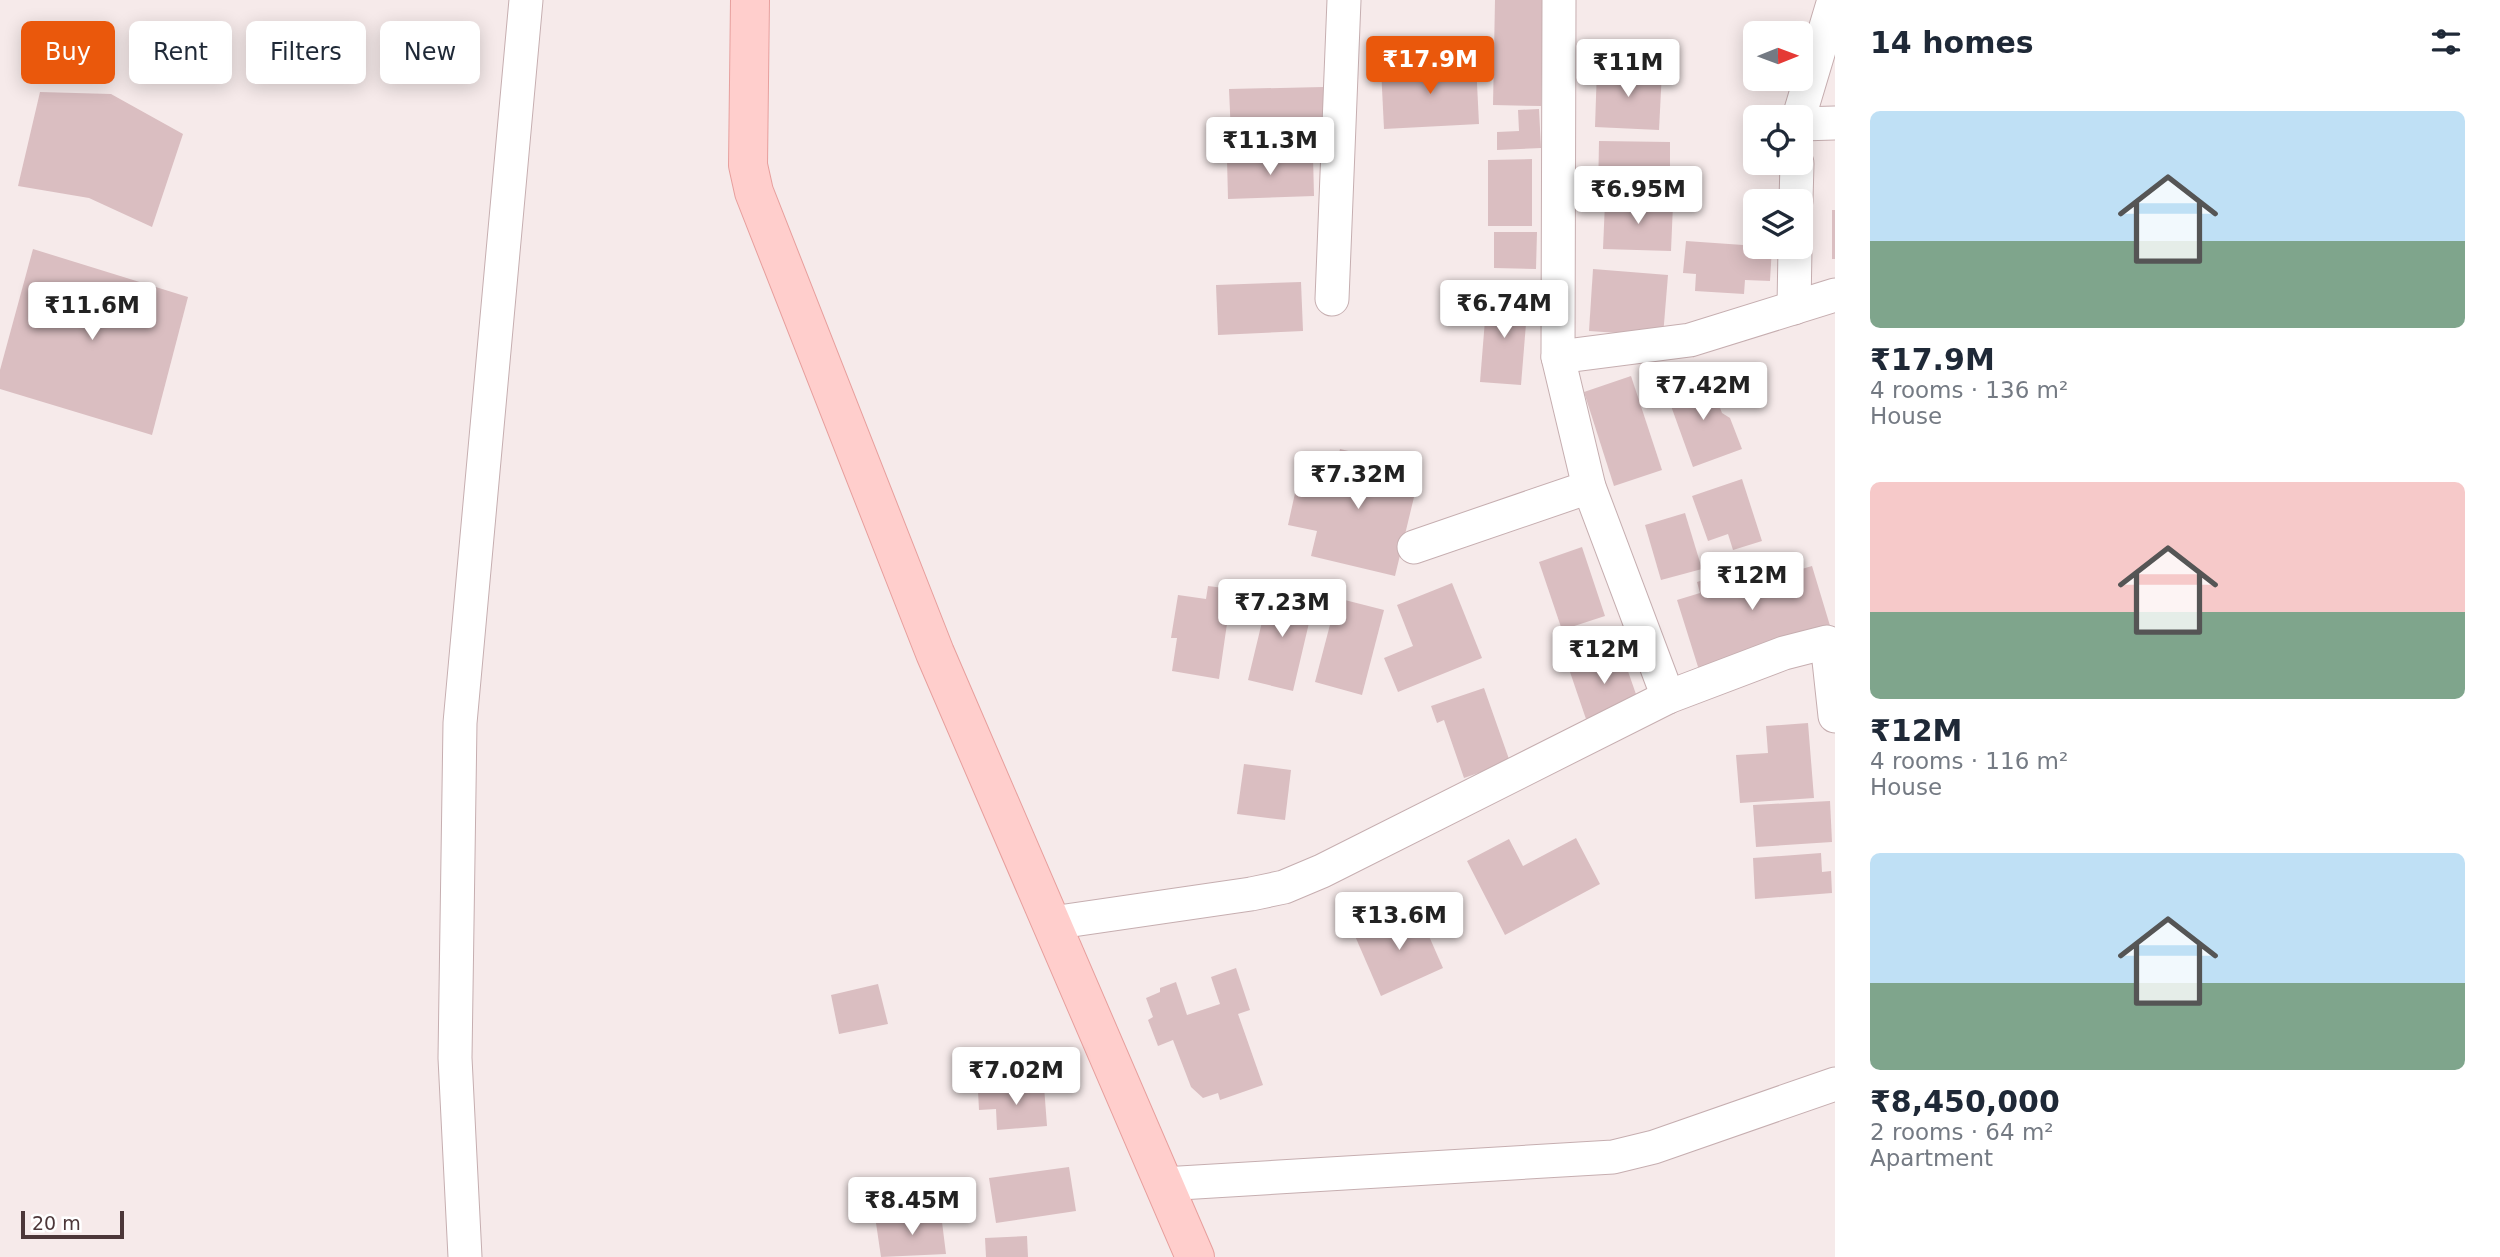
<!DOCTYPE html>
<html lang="en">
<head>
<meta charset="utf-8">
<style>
  :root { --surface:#fff; --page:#f6f6f7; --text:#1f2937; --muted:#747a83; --accent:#ea580c }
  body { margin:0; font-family:"DejaVu Sans",sans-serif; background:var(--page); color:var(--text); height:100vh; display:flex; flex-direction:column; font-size:26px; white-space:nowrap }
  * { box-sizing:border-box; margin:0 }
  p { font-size:23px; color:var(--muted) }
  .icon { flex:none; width:38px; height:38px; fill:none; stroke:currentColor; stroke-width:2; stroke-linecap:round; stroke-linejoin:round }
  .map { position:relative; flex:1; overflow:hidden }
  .drawer { display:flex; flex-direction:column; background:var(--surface); width:665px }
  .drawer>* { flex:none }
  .guide { position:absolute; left:21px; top:21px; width:665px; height:63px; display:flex; gap:14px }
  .needle { width:46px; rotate:89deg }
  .tools { position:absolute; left:1743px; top:21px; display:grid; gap:14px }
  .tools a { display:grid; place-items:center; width:70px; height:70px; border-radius:10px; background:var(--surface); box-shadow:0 4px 18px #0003; font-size:35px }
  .scale { position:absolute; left:21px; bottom:18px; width:103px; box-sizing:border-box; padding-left:7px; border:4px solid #4c3739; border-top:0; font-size:19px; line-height:24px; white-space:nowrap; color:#4c3739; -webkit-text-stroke:5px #fff; paint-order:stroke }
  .price { position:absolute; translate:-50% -60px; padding:0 16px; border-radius:7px; background:#fff; color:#222; font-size:23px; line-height:46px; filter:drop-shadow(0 2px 4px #0008) }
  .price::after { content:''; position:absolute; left:50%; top:42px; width:21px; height:16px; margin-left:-10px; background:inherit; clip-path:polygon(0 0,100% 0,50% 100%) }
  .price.on { background:var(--accent); color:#fff }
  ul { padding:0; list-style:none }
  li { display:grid; align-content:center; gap:14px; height:371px; padding:0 35px }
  li span { display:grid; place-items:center; height:217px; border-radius:10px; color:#555 }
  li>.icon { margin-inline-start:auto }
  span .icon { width:126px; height:126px; fill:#fffc; stroke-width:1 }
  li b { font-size:30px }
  h2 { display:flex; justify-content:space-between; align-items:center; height:84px; padding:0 35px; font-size:30px }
  .chip { padding:0 24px; border-radius:10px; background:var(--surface); box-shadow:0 4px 18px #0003; font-size:24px; line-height:63px }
  .chip.on { background:var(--accent); color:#fff }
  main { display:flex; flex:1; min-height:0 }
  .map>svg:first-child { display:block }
</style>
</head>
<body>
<main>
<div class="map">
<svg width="1835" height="1257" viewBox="0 0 1835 1257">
  <rect width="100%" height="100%" fill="#f6eaea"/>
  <g fill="#dabec1">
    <path d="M1495 0H1544L1541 106 1493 105Z"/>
    <path d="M1476 63 1479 124 1384 129 1381 68Z"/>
    <path d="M1597 68 1662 71 1659 130 1595 127Z"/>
    <path d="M1323 87 1325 132 1231 135 1229 89Z"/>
    <path d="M40 92 111 94 183 134 152 227 89 198 18 186Z"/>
    <path d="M1539 109 1541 148 1497 150V132L1519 131 1518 110Z"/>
    <path d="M1599 141 1670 142V196L1598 195Z"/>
    <path d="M1313 156 1314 196 1228 199 1227 159Z"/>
    <path d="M1532 159V226H1488V160Z"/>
    <path d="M1605 202 1673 204 1671 251 1603 249Z"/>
    <rect x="1832" y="210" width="3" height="49"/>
    <path d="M1494 232H1537L1536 269 1494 268Z"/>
    <path d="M1686 241 1772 247 1770 281 1745 280 1744 294 1695 291 1696 274 1683 273Z"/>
    <path d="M33 249 188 297 152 435 0 389V370Z"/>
    <path d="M1593 269 1668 275 1663 336 1589 331Z"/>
    <path d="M1301 282 1303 331 1218 335 1216 285Z"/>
    <path d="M1487 295 1528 299 1521 385 1480 382Z"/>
    <path d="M1631 376 1662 470 1614 486 1584 392Z"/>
    <path d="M1708 376 1722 413 1730 418 1742 449 1693 467 1666 392Z"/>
    <path d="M1340 449 1421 468 1395 576 1311 556 1317 531 1288 525 1299 475 1332 483Z"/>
    <path d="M1742 479 1762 541 1733 550 1728 534 1708 541 1692 496Z"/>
    <path d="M1685 513 1702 569 1661 580 1645 525Z"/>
    <path d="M1582 547 1605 616 1562 630 1539 562Z"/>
    <path d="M1776 557 1781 575 1812 566 1831 629 1699 670 1677 600 1700 593 1697 582Z"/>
    <path d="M1452 583 1482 658 1398 692 1384 658 1413 646 1397 605Z"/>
    <path d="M1284 585 1316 593 1293 691 1248 680 1268 597 1280 600Z"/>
    <path d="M1208 586 1232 589 1219 679 1172 671 1177 638H1171L1178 595 1206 599Z"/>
    <path d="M1337 598 1384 610 1362 695 1315 682Z"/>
    <path d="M1622 654 1638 700 1586 719 1570 672Z"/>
    <path d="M1484 688 1510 762 1464 778 1444 720 1437 723 1431 706Z"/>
    <path d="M1808 723 1814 798 1740 803 1736 755 1768 753 1766 726Z"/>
    <path d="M1244 764 1291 770 1285 820 1237 814Z"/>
    <path d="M1830 801 1832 842 1756 847 1753 805Z"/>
    <path d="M1576 838 1600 884 1505 935 1467 861 1509 839 1523 866Z"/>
    <path d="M1821 853 1822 872 1831 871 1832 893 1755 899 1753 858Z"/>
    <path d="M1417 909 1443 968 1381 996 1355 936Z"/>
    <path d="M1236 968 1250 1010 1238 1014 1263 1085 1220 1100 1218 1093 1203 1098 1191 1087 1173 1040 1158 1046 1148 1020 1153 1017 1146 998 1160 992V988L1176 982 1187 1015 1220 1004 1211 977Z"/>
    <path d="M878 984 888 1024 839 1034 831 995Z"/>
    <path d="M1044 1086 1047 1126 997 1130 996 1109 979 1110 978 1091Z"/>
    <path d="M1069 1167 1076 1211 996 1223 989 1178Z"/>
    <path d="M941 1214 946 1254 881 1257 876 1223Z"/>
    <path d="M1027 1236 1028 1257H986L985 1238Z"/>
  </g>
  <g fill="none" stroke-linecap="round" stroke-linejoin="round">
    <g stroke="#c6aeb0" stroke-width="35">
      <g id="minor">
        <path d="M1559 0 1558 357 1589 487 1668 697"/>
        <path d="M1799 117 1834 0"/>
        <path d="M1801 124 1835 123"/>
        <path d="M1796 201 1797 163"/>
        <path d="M1332 299 1344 0"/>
        <path d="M1794 308 1795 247"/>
        <path d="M1558 357 1690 340 1835 295"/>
        <path d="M1414 547 1589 487"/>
        <path d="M1052 923 1251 894 1284 887 1322 871 1668 697 1784 653 1827 642 1835 716"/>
        <path d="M1163 1184 1613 1157 1654 1147 1835 1084"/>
        <path d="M465 1257 455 1058 460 723 526 0"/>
      </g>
    </g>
    <g stroke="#e79f9d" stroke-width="40">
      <path id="secondary" d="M750 0 748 165 754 192 935 653 1195 1257"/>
    </g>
    <use href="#minor" stroke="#fff" stroke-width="33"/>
    <use href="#secondary" stroke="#ffcecc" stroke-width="38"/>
  </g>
</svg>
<div class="tools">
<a><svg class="needle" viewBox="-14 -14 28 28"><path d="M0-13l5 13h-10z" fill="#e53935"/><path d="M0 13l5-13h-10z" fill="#747a83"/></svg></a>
<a><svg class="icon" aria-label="locate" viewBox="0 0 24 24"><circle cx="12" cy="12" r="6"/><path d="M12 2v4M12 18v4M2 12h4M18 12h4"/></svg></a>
<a><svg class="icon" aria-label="layers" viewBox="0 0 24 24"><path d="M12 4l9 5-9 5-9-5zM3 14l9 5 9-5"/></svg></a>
</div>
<div class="scale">20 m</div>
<b class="price on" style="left:1430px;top:96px">₹17.9M</b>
<b class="price" style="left:1628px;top:99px">₹11M</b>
<b class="price" style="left:1270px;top:177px">₹11.3M</b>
<b class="price" style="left:1638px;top:226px">₹6.95M</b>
<b class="price" style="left:1504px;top:340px">₹6.74M</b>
<b class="price" style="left:92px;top:342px">₹11.6M</b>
<b class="price" style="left:1703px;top:422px">₹7.42M</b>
<b class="price" style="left:1358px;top:511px">₹7.32M</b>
<b class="price" style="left:1752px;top:612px">₹12M</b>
<b class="price" style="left:1282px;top:639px">₹7.23M</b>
<b class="price" style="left:1604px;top:686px">₹12M</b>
<b class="price" style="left:1399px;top:952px">₹13.6M</b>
<b class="price" style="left:1016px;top:1107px">₹7.02M</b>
<b class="price" style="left:912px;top:1237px">₹8.45M</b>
<div class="guide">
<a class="chip on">Buy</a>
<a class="chip">Rent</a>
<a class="chip">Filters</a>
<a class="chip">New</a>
</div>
</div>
<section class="drawer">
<h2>14 homes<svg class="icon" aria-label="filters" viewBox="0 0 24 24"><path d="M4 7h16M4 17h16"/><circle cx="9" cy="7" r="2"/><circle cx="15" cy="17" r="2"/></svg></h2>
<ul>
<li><span style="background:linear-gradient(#bfe0f5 60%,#7fa58c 0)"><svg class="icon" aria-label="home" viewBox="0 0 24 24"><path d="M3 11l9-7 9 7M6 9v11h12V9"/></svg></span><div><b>₹17.9M</b><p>4 rooms · 136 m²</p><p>House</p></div></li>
<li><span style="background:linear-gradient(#f6c9c9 60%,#7fa58c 0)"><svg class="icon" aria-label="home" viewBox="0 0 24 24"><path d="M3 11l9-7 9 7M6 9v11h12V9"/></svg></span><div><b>₹12M</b><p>4 rooms · 116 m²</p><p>House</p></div></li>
<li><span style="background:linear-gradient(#bfe0f5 60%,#7fa58c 0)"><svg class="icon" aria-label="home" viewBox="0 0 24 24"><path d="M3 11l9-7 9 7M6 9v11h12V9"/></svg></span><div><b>₹8,450,000</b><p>2 rooms · 64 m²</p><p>Apartment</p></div></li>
</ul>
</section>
</main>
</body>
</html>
